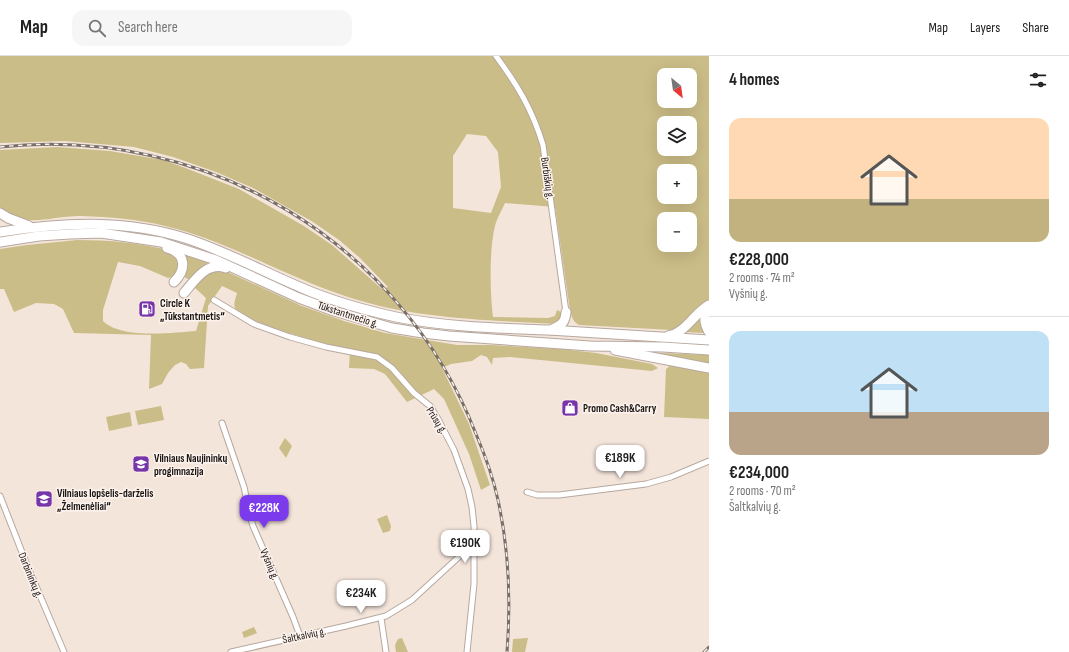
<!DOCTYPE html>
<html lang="en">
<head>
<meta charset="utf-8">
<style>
  :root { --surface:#fff; --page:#f6f6f6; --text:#222; --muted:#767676; --line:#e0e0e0; --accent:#7c3aed }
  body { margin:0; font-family:"Sofia Sans Condensed",sans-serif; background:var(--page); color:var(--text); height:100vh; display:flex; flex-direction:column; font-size:15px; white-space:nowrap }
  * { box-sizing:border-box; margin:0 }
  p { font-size:13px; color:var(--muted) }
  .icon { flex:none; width:22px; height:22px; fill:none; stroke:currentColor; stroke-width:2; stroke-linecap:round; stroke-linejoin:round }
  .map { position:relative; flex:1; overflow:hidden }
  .side { display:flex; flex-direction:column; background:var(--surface); width:360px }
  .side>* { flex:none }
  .needle { width:26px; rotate:151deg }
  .fabs { position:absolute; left:657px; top:12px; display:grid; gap:8px }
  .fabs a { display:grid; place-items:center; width:40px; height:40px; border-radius:8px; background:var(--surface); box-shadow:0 4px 16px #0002; font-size:20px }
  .price { position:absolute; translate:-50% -34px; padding:0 9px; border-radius:8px; background:#fff; color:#222; font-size:13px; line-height:26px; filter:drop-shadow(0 1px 2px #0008) }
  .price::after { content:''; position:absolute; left:50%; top:24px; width:12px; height:9px; margin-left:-6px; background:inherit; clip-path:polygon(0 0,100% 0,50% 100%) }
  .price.active { background:var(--accent); color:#fff }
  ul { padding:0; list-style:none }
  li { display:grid; align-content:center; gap:8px; height:212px; padding:0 20px }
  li+li { border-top:1px solid var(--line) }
  li span { display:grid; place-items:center; height:124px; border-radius:12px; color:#555 }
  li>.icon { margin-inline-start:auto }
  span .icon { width:72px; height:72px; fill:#fffc; stroke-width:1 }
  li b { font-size:17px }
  h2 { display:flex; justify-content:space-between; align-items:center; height:48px; padding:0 20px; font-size:17px }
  header { display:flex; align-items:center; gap:24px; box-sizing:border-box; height:56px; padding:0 20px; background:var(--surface); border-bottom:1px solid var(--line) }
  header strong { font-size:19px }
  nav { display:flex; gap:22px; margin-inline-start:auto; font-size:14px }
  .search { width:280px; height:36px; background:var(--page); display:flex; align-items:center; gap:10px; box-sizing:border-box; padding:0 14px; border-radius:12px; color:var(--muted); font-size:15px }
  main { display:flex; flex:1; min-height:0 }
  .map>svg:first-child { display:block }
</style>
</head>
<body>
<header>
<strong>Map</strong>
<div class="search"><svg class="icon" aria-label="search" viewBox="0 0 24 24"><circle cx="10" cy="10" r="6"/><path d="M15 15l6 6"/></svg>Search here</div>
<nav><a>Map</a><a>Layers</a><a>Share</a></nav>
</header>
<main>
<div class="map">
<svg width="709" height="596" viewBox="0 0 709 596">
  <rect width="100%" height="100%" fill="#f4e5db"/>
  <g fill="#cbbd87" fill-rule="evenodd">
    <path d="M0 0H709V244C694 251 687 269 672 274L579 269C571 265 571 257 569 248L555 151 505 147C502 154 497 162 495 170 489 194 490 236 493 261L548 262 555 260 557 254 563 257 565 260 556 268C486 264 415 263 348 241 285 221 229 185 165 170 138 163 109 161 82 160 63 159 39 167 21 163 14 161 7 156 0 152V94L57 91 110 95 163 104 183 111 239 133 304 170 332 189 382 233 388 231 360 202 339 184 313 166 253 132 216 116 173 101 134 91 65 85 0 87ZM664 19H690V45H664ZM664 67H690V93H664ZM467 78 486 80 498 96 501 131 491 157 453 152V100ZM664 115H690V141H664ZM664 163H690V189H664Z"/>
    <path d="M77 184C110 184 140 187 173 195L181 208 177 219 168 222 140 210 118 206 103 254V265C121 283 171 277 196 275L206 242 194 231 208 216 221 213 302 250 344 265 385 277 457 289H491L561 293 596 297 652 308 658 312 652 315 510 301 493 302 492 309 487 301 481 299 472 305 451 308 442 312 469 368 490 429 481 434 469 398 444 343 434 333 407 346 385 318 374 313 349 312 350 294C331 290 244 267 235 252 233 248 236 241 237 237L222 230 208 250 204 312 190 313 186 308 181 306 175 309 168 317 162 328 149 333 151 279 74 277 63 253 54 248 36 247 14 256 4 233H0V193L27 189Z"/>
    <path d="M184 198 208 207 200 213 190 224 184 221C187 212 188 206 184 198Z"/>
    <path d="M705 252 701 266 704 277 685 276Z"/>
    <path d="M639 296 709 299V309Z"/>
    <path d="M671 309 709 316V363L664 361 666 313Z"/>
    <path d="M161 350 164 364 138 369 135 355Z"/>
    <path d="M130 356 132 370 109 375 106 361Z"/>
    <path d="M285 382 292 390 286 402 279 392Z"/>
    <path d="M387 459 391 470 390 475 383 477 377 463Z"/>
    <path d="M254 571 257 577 244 582 242 576Z"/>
    <path d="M402 582 408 596H396L395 589 398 583Z"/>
    <path d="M528 582 525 596H512L513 583Z"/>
  </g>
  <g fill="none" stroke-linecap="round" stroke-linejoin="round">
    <g stroke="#b7a89f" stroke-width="7">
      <g id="street">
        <path d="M496 0C518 30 532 53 543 89L566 256"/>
        <path d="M214 244 254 268 290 281 326 291 377 301 392 312 414 337 430 350 438 363 454 394 468 433 472 451 474 470V528L467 596"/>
        <path d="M222 367 244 431 250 460 253 470 293 561 300 580"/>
        <path d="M527 436 537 439H559L646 428 671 421 709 405"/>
        <path d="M0 440 27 509 64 596"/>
        <path d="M381 562 386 596"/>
        <path d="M231 596 346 570 386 560 412 544 462 498 468 495 473 494"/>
      </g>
    </g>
    <g stroke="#b7a89f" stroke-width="11">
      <g id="highway">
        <path d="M0 157 8 162 29 170"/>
        <path d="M0 176C63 166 126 163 188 183 227 196 264 216 302 232 332 245 364 254 396 261 446 271 497 272 549 274 602 277 656 281 709 284"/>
        <path d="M0 186 39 180 70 178 101 177 161 186 216 204 299 242 334 255 392 272 423 277 449 280 590 290 663 291 709 294"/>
        <path d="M167 192C186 197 187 213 174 226"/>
        <path d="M184 237C195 224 207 205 226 212"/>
        <path d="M709 251C703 260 704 267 709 276"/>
        <path d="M551 274C561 269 565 268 566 256"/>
        <path d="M668 280C686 277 694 257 709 249"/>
        <path d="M615 294 709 312"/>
      </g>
    </g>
    <use href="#street" stroke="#fff" stroke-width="5"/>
    <use href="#highway" stroke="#fff" stroke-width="9"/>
    <g stroke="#796f69" stroke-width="3">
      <g id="rail">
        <path d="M0 91C205 69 401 185 476 378 485 399 493 421 498 444 509 494 511 545 507 596"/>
        <path d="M704 596 709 591"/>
      </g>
    </g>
    <use href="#rail" stroke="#fdf3ee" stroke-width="1.5" stroke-dasharray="4.5" stroke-linecap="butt"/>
  </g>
  <defs>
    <g id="fuel-square" transform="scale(0.9)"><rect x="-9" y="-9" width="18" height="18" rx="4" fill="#7635a9" stroke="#fdf3ee"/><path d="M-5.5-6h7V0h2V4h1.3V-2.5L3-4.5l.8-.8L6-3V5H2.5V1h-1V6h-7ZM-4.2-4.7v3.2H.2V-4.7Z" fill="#fff"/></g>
    <g id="shop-square" transform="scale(0.9)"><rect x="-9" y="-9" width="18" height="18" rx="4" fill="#7635a9" stroke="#fdf3ee"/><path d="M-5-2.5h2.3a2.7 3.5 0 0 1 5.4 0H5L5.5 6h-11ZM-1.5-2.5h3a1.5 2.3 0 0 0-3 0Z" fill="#fff"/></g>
    <g id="school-square" transform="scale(0.9)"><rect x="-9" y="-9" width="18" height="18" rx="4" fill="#7635a9" stroke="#fdf3ee"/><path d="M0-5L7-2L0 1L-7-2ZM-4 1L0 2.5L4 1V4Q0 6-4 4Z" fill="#fff"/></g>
  </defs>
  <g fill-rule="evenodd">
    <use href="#fuel-square" x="147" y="253"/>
    <use href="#shop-square" x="570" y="352"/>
    <use href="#school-square" x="141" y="408"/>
    <use href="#school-square" x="44" y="443"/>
  </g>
  <g text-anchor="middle" stroke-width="3" stroke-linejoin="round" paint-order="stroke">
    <g font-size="11" fill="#1a1411" stroke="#fdf3ee">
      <text transform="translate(548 122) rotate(82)" y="4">Burbiškių g.</text>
      <text transform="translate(348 258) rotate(18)" y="4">Tūkstantmečio g.</text>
      <text transform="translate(437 364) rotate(58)" y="4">Prūsų g.</text>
      <text transform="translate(270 508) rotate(67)" y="4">Vyšnių g.</text>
      <text transform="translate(31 519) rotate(68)" y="4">Darbininkų g.</text>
      <text transform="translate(304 579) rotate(-12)" y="4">Šaltkalvių g.</text>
    </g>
    <g font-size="11" font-weight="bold" fill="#1a1411" stroke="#fdf3ee" text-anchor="start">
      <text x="160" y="251">Circle K<tspan x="160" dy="13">„Tūkstantmetis“</tspan></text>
      <text x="583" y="356">Promo Cash&amp;Carry</text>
      <text x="154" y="406">Vilniaus Naujininkų<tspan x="154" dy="13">progimnazija</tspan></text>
      <text x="57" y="441">Vilniaus lopšelis-darželis<tspan x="57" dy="13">„Želmenėliai“</tspan></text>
    </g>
  </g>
</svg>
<div class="fabs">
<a><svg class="needle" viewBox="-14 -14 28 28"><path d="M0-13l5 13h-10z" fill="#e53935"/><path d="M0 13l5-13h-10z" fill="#767676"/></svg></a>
<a><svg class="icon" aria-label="layers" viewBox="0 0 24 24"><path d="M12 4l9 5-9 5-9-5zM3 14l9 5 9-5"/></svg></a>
<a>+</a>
<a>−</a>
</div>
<b class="price" style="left:620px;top:423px">€189K</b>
<b class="price active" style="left:264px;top:473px">€228K</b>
<b class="price" style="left:465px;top:508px">€190K</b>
<b class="price" style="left:361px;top:558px">€234K</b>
</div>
<section class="side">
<h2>4 homes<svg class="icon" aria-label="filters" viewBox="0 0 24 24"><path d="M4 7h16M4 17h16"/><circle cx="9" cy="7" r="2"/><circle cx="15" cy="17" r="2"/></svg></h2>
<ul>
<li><span style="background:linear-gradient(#ffd9b3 65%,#c2b280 0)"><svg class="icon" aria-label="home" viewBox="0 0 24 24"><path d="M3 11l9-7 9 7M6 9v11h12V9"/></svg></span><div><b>€228,000</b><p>2 rooms · 74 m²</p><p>Vyšnių g.</p></div></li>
<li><span style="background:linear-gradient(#bfe0f5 65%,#b9a48a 0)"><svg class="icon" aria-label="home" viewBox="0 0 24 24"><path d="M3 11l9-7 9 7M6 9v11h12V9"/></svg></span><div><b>€234,000</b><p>2 rooms · 70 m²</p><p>Šaltkalvių g.</p></div></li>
</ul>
</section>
</main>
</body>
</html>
